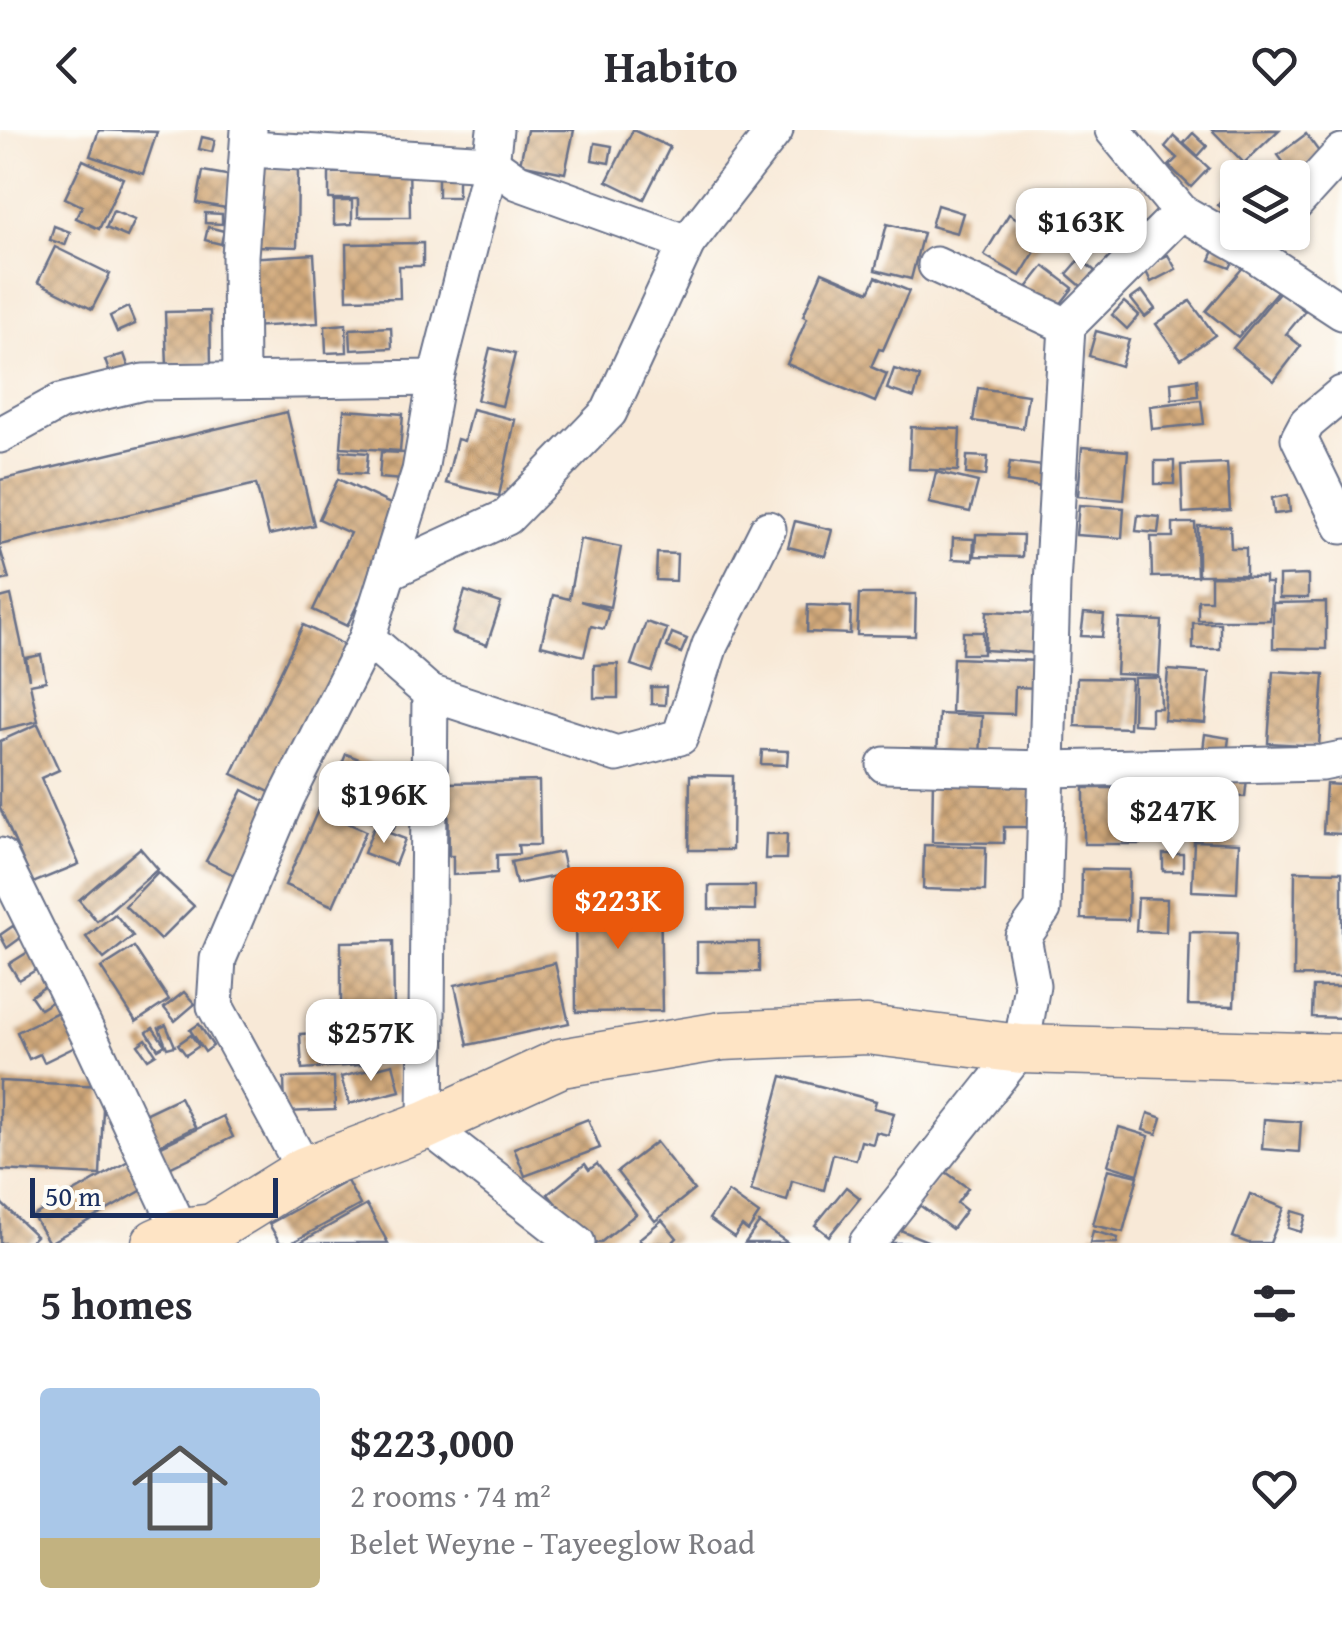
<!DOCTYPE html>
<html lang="en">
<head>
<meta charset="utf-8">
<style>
  :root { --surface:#fff; --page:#f7f7f7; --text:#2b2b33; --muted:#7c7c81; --accent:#ea580c }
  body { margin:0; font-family:"Gentium Book Plus",serif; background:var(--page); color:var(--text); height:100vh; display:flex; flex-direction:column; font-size:38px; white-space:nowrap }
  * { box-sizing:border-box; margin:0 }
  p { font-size:32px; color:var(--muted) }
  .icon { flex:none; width:55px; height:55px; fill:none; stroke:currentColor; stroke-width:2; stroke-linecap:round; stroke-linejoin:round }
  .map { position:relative; height:1113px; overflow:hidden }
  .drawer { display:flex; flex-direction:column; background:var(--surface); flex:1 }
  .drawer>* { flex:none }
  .fabs { position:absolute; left:1220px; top:30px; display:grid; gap:20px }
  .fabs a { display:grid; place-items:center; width:90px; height:90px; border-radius:10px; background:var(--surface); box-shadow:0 2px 8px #0004; font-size:50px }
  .scale { position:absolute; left:30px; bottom:25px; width:248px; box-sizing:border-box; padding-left:10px; border:5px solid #1b2f5e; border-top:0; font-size:28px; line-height:35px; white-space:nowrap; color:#1b2f5e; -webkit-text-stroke:8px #fdfcf7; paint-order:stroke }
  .price { position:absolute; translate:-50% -85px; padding:0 22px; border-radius:20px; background:#fff; color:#222; font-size:32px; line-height:65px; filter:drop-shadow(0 2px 5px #0008) }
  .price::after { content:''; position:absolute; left:50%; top:60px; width:30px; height:22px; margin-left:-15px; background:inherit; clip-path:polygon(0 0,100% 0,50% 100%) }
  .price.selected { background:var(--accent); color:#fff }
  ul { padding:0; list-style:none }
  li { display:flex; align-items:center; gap:30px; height:250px; padding:0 40px }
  li span { display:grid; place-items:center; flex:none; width:280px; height:200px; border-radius:10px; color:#555 }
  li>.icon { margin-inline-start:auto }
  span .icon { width:120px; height:120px; fill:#fffc; stroke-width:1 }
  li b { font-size:42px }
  h2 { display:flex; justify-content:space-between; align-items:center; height:120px; padding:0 40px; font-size:42px }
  header { display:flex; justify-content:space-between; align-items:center; height:130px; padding:0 40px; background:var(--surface); font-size:45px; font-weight:600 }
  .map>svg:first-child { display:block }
</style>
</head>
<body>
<header><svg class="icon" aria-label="back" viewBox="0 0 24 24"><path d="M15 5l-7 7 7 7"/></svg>Habito<svg class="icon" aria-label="heart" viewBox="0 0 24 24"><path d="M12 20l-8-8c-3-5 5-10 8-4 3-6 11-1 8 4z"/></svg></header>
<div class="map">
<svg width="1342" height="1113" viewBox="0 0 1342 1113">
  <defs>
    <pattern id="building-cross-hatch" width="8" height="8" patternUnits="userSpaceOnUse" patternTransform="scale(2.5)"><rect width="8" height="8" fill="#d3aa7b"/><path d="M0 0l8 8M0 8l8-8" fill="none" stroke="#aa8b68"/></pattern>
  </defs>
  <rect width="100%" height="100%" fill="#fdfcf7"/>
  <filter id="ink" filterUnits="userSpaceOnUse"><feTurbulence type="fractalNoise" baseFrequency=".01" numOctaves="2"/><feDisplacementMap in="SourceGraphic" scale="20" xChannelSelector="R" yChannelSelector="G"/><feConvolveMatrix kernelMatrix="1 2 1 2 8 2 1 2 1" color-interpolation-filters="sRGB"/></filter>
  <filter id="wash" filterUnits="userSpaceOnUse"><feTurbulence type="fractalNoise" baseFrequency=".0048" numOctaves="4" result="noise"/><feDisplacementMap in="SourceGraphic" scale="40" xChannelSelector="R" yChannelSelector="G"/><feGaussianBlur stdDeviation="2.25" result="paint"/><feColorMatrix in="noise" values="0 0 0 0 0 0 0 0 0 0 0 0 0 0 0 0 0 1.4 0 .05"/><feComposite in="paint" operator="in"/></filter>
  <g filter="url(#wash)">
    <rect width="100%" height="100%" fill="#f8e9d7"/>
    <g id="blocks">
      <g fill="url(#building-cross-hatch)">
        <path d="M99 0 157 2 143 44 90 26Z"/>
        <path d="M527 0H574L565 43 520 34Z"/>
        <path d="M633 0 670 17 644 69 607 51Z"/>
        <path d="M1212 0H1279L1244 33Z"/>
        <path d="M1193 3 1207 16 1198 26 1184 13Z"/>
        <path d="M1306 4 1322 26 1294 47 1278 25Z"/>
        <path d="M1174 6 1209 38 1191 57 1169 36 1177 28 1165 17Z"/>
        <path d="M202 7 215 10 212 22 199 19Z"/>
        <path d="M595 13 612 16 609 33 592 30Z"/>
        <path d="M83 30 123 48 99 99 76 88 82 76 65 68Z"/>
        <path d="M409 31 410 87H358V69H329V43L357 42Z"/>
        <path d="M256 36 298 37 297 117 254 116Z"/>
        <rect x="438" y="36" width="20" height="31"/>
        <path d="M203 41 232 46 226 78 197 73Z"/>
        <path d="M1232 58 1238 62V90L1218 75Z"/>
        <path d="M334 71H352V94L334 95Z"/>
        <path d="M937 75 963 83 957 103 931 96Z"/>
        <path d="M113 81 135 90 127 107 106 98Z"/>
        <path d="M205 83 222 84V94L205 93Z"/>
        <path d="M1009 84 1045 105 1020 146 984 125Z"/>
        <path d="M887 94 923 103 911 149 875 140Z"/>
        <path d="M54 96 70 102 65 115 50 110Z"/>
        <path d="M208 97 224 101 221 114 205 110Z"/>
        <path d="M1219 109 1239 118 1230 138 1210 130Z"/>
        <path d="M423 113V136H399L400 168 347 169 346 114Z"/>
        <path d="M55 117 110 144 92 179 38 152Z"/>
        <path d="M314 124 318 193 250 197 246 128Z"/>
        <path d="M1168 125 1176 139 1151 152 1144 137Z"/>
        <path d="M1080 129 1095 141 1082 157 1067 144Z"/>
        <path d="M1246 134 1278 160 1238 207 1206 181Z"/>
        <path d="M1044 136 1073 158 1055 181 1026 159Z"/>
        <path d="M822 142 869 162 876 147 909 161 883 220 879 219 871 237 887 244 875 272 787 234 807 188 803 186Z"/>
        <path d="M1142 161 1155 179 1145 187 1131 169Z"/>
        <path d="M1280 161 1305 181 1286 204 1301 216 1274 251 1233 218Z"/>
        <path d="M1190 171 1215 205 1181 229 1156 194Z"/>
        <path d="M1124 172 1139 185 1127 199 1112 185Z"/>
        <path d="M128 177 135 194 117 202 110 186Z"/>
        <path d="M210 181 211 235 167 236 165 182Z"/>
        <path d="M346 194 347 222 326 223 325 196Z"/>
        <path d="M391 197 392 218 351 220 350 199Z"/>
        <path d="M1096 201 1129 210 1121 236 1089 226Z"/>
        <path d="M490 218 515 224 502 276 477 270Z"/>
        <path d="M124 224 130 241 111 247 105 230Z"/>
        <path d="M894 239 920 247 914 268 887 259Z"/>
        <path d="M1197 249 1198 266 1172 269 1171 252Z"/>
        <path d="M978 258 1028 265 1023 298 973 291Z"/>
        <path d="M1201 270 1204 294 1152 299 1150 276Z"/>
        <path d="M472 279 515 290 499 366 446 353 457 309 464 311Z"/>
        <path d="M344 280 403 284 400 321 341 317Z"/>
        <path d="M287 282 314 395 269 405 256 354 0 415V350Z"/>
        <path d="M911 297 960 299 958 341 909 339Z"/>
        <path d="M1082 317 1128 321 1124 370 1078 366Z"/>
        <path d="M341 321 368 323 366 344 340 342Z"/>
        <path d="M381 322 405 323 403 350 379 348Z"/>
        <path d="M967 326 988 327 986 346 966 344Z"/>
        <rect x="1155" y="331" width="19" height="23"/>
        <path d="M1010 332 1051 337 1048 358 1007 352Z"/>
        <path d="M1227 333 1230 380 1183 383 1181 335Z"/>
        <path d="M936 342 978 352 970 382 929 373Z"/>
        <path d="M338 349 403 380 347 496 313 480 350 403 319 389Z"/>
        <path d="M1288 365 1290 382 1274 384 1272 368Z"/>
        <path d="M1079 375 1124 378 1122 408 1076 405Z"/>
        <path d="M1138 385 1160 387 1158 403 1136 401Z"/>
        <path d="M795 391 832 400 825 426 788 417Z"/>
        <path d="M1173 393H1195L1197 446 1152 447 1151 407H1173Z"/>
        <path d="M1198 396H1230L1231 418H1246V445H1198Z"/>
        <path d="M976 404 1023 405 1022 427 975 426Z"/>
        <path d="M953 408 974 409 973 430 952 429Z"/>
        <path d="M580 409 621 417 610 477 580 471 609 480 604 499 591 496 584 526 541 515 553 465 569 469Z"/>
        <path d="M0 418 9 449 0 451Z"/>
        <path d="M657 423 677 424 676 451 656 450Z"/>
        <path d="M1308 445V468H1279V446Z"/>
        <path d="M1211 446 1265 447V453H1271L1270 490H1198V470H1211Z"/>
        <path d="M465 461 501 473 487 515 452 503Z"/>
        <path d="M859 464H916L915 506 857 505Z"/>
        <path d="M11 465 29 549 26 528 41 525 46 551 30 554 38 591 0 600V468Z"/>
        <path d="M1326 472V519L1273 518V473Z"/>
        <path d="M808 475 851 477 850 504 807 502Z"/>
        <path d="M987 481 1037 483 1036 523 985 520Z"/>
        <path d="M1084 483 1104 485 1102 507 1081 506Z"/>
        <path d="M1119 489 1162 491 1159 546 1116 544Z"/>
        <path d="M646 492 667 499 652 542 631 535Z"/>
        <rect x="1193" y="493" width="27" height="26"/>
        <path d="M303 495 351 518 280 667 232 644Z"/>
        <path d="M963 502H983V524H962Z"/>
        <path d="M672 503 687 509 681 523 667 517Z"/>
        <path d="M953 528 1039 531 1038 558 1015 557 1014 584 951 582Z"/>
        <path d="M618 534V568H594V535Z"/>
        <path d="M1168 540 1209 543 1205 593 1164 590Z"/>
        <path d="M1273 541 1324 544 1319 616 1268 613Z"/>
        <path d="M1077 548 1131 549 1129 598 1075 596Z"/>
        <path d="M1134 548H1160L1161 578H1151V595L1133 594Z"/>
        <path d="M651 557H666L665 575 651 574Z"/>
        <path d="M939 584 982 586 980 628 937 626Z"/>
        <path d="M38 594 59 640 41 648 79 734 33 753 0 678V611Z"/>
        <path d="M1205 604 1229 608 1227 623 1203 620Z"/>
        <path d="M762 620 788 621 787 635 761 634Z"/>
        <path d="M346 624 413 650 393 700 326 674Z"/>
        <path d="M690 645 733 646 732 720H689Z"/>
        <path d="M933 647 1038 649 1037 697H1004V713L932 712Z"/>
        <path d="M1232 647 1247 648 1245 667 1230 666Z"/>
        <path d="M539 651 540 715H518L519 724 497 725V743L453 745V726H449L448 653Z"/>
        <path d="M1326 654 1342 655V704L1323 703Z"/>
        <path d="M1084 658H1139L1140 714H1084Z"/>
        <path d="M243 660 276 677 240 748 206 731Z"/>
        <path d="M318 680 366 701 333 776 285 755Z"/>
        <path d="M374 697 405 709 395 735 364 723Z"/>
        <path d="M766 704H787L786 729H765Z"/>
        <path d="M1194 711 1239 713 1237 763 1192 761Z"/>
        <path d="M924 715 986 717 985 761 923 759Z"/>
        <path d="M140 718 158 739 97 791 79 770Z"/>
        <path d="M561 722 566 744 516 754 511 732Z"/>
        <rect x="1163" y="724" width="20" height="17"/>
        <path d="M1082 739 1129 740 1128 790 1081 789Z"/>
        <path d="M1295 741 1342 742V847L1294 846Z"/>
        <path d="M158 742 194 776 160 810 125 776Z"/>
        <path d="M709 756H755V780L709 779Z"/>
        <path d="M660 762 662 881 576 882 575 763Z"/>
        <path d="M1138 768 1167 769 1166 802 1136 801Z"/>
        <path d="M115 784 133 806 104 829 86 807Z"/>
        <path d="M13 796 22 807 7 818 0 805Z"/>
        <path d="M1190 802 1237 803 1234 876 1188 875Z"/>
        <path d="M393 811 394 881 341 882V812Z"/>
        <rect x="697" y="812" width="62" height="30"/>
        <path d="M134 817 169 870 136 892 101 838Z"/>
        <path d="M33 819 44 835 19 850 9 834Z"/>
        <path d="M555 833 569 893 468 915 455 855Z"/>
        <path d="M49 854 58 868 40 879 31 866Z"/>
        <path d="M1313 857H1342V888L1312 887Z"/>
        <path d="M184 862 195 874 175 891 164 878Z"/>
        <path d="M60 881 77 916 44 932 40 924 29 929 17 902Z"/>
        <path d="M199 894 213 916 205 922 190 900Z"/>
        <path d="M166 895 175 916 167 918 159 898Z"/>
        <path d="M153 898 165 915 158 919 147 902Z"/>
        <path d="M371 900 373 934 302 939 300 904Z"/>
        <path d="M191 905 199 916 186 925 178 914Z"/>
        <path d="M146 909 156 924 148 929 138 915Z"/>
        <path d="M393 934 400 961 349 974 341 947Z"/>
        <path d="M782 946 876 971 874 978 894 983 888 1005 876 1002 873 1014 861 1011 856 1030 833 1024 824 1060 792 1051 787 1071 751 1061Z"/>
        <path d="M334 947 335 980 285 982 284 948Z"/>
        <path d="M0 951 104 956 100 1045 0 1040Z"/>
        <path d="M180 967 195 997 157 1016 142 985Z"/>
        <path d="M1148 983 1162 988 1157 1004 1143 1000Z"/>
        <path d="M223 986 233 1007 169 1038 159 1017Z"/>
        <path d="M588 989 600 1018 525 1046 514 1018Z"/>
        <path d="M1264 989 1301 992 1299 1022 1262 1019Z"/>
        <path d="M1119 997 1149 1006 1138 1044 1108 1035Z"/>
        <path d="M656 1012 694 1060 655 1091 617 1042Z"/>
        <path d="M130 1030 146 1058 49 1113 33 1086Z"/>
        <path d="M585 1034 589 1040 597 1034 636 1084 600 1113H587L548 1064Z"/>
        <path d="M1108 1039 1138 1046 1123 1102 1093 1095Z"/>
        <path d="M943 1040 968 1058 957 1073 966 1080 952 1099 918 1074Z"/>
        <path d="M347 1051 360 1075 291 1113H280L269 1094Z"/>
        <path d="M846 1057 860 1068 829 1106 815 1095Z"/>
        <path d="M728 1062 759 1084 748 1101 742 1096 734 1107 709 1089Z"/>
        <path d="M1250 1064 1284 1078 1270 1113H1248L1233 1107Z"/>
        <path d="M0 1072 36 1106 29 1113H0Z"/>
        <path d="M367 1075 388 1113H299Z"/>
        <path d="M1292 1081 1306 1085 1301 1102 1288 1098Z"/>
        <path d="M662 1090 677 1108 672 1113H642L639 1109Z"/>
        <path d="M759 1093 788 1113H745Z"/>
        <path d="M893 1097 932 1113H878Z"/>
        <path d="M1093 1101 1118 1108 1117 1113H1090Z"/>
      </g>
    </g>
  </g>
  <g filter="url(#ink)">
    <use href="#blocks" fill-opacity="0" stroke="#687088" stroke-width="2.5"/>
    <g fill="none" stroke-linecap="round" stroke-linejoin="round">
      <g stroke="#687088" stroke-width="39">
        <g id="street">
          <path d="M1113 0 1181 82 1251 122 1342 182"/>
          <path d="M250 19 491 33 518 52 687 113"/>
          <path d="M1292 77 1342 22"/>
          <path d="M936 135 1067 196"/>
          <path d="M241 249 240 126 249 0"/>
          <path d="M1342 264 1307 293 1299 308 1342 396"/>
          <path d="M0 305 60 272 143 252 436 248"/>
          <path d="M388 442 507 387 609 282 687 113 775 0"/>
          <path d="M367 508 430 563 426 995 577 1113"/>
          <path d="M430 563 617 624 680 607 710 515 768 399"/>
          <path d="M885 635 1049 639 1322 633 1342 629"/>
          <path d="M0 726 93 914 181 1102"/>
          <path d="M305 1041 215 876 218 829 287 667 367 508 420 341 436 248 491 33 495 0"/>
          <path d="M867 1113 1021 919 1032 855 1023 807 1043 779 1052 454 1067 196 1181 82"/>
        </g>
      </g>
      <g stroke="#687088" stroke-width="51">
        <path id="secondary" d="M156 1113 181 1102 213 1098 305 1041 426 995 561 933 722 906 867 900 1021 919 1342 928"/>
      </g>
      <use href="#street" stroke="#fff" stroke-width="35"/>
      <use href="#secondary" stroke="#fee4c5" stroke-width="48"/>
    </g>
  </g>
</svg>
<div class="fabs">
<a><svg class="icon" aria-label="layers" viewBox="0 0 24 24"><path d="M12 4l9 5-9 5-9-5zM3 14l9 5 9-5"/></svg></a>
</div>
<div class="scale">50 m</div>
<b class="price" style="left:1081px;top:143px">$163K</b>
<b class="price" style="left:384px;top:716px">$196K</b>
<b class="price" style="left:1173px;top:732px">$247K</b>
<b class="price selected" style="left:618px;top:822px">$223K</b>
<b class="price" style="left:371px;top:954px">$257K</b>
</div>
<section class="drawer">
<h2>5 homes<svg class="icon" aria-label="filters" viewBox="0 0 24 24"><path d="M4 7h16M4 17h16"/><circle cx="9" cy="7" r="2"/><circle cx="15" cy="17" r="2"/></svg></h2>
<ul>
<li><span style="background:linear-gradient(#a9c7e8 75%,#c2b280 0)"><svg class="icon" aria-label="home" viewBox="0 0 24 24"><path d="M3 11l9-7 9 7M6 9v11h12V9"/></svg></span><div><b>$223,000</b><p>2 rooms · 74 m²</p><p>Belet Weyne - Tayeeglow Road</p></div><svg class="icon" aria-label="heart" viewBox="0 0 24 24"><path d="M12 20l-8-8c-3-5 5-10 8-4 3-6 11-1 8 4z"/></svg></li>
</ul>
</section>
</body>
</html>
